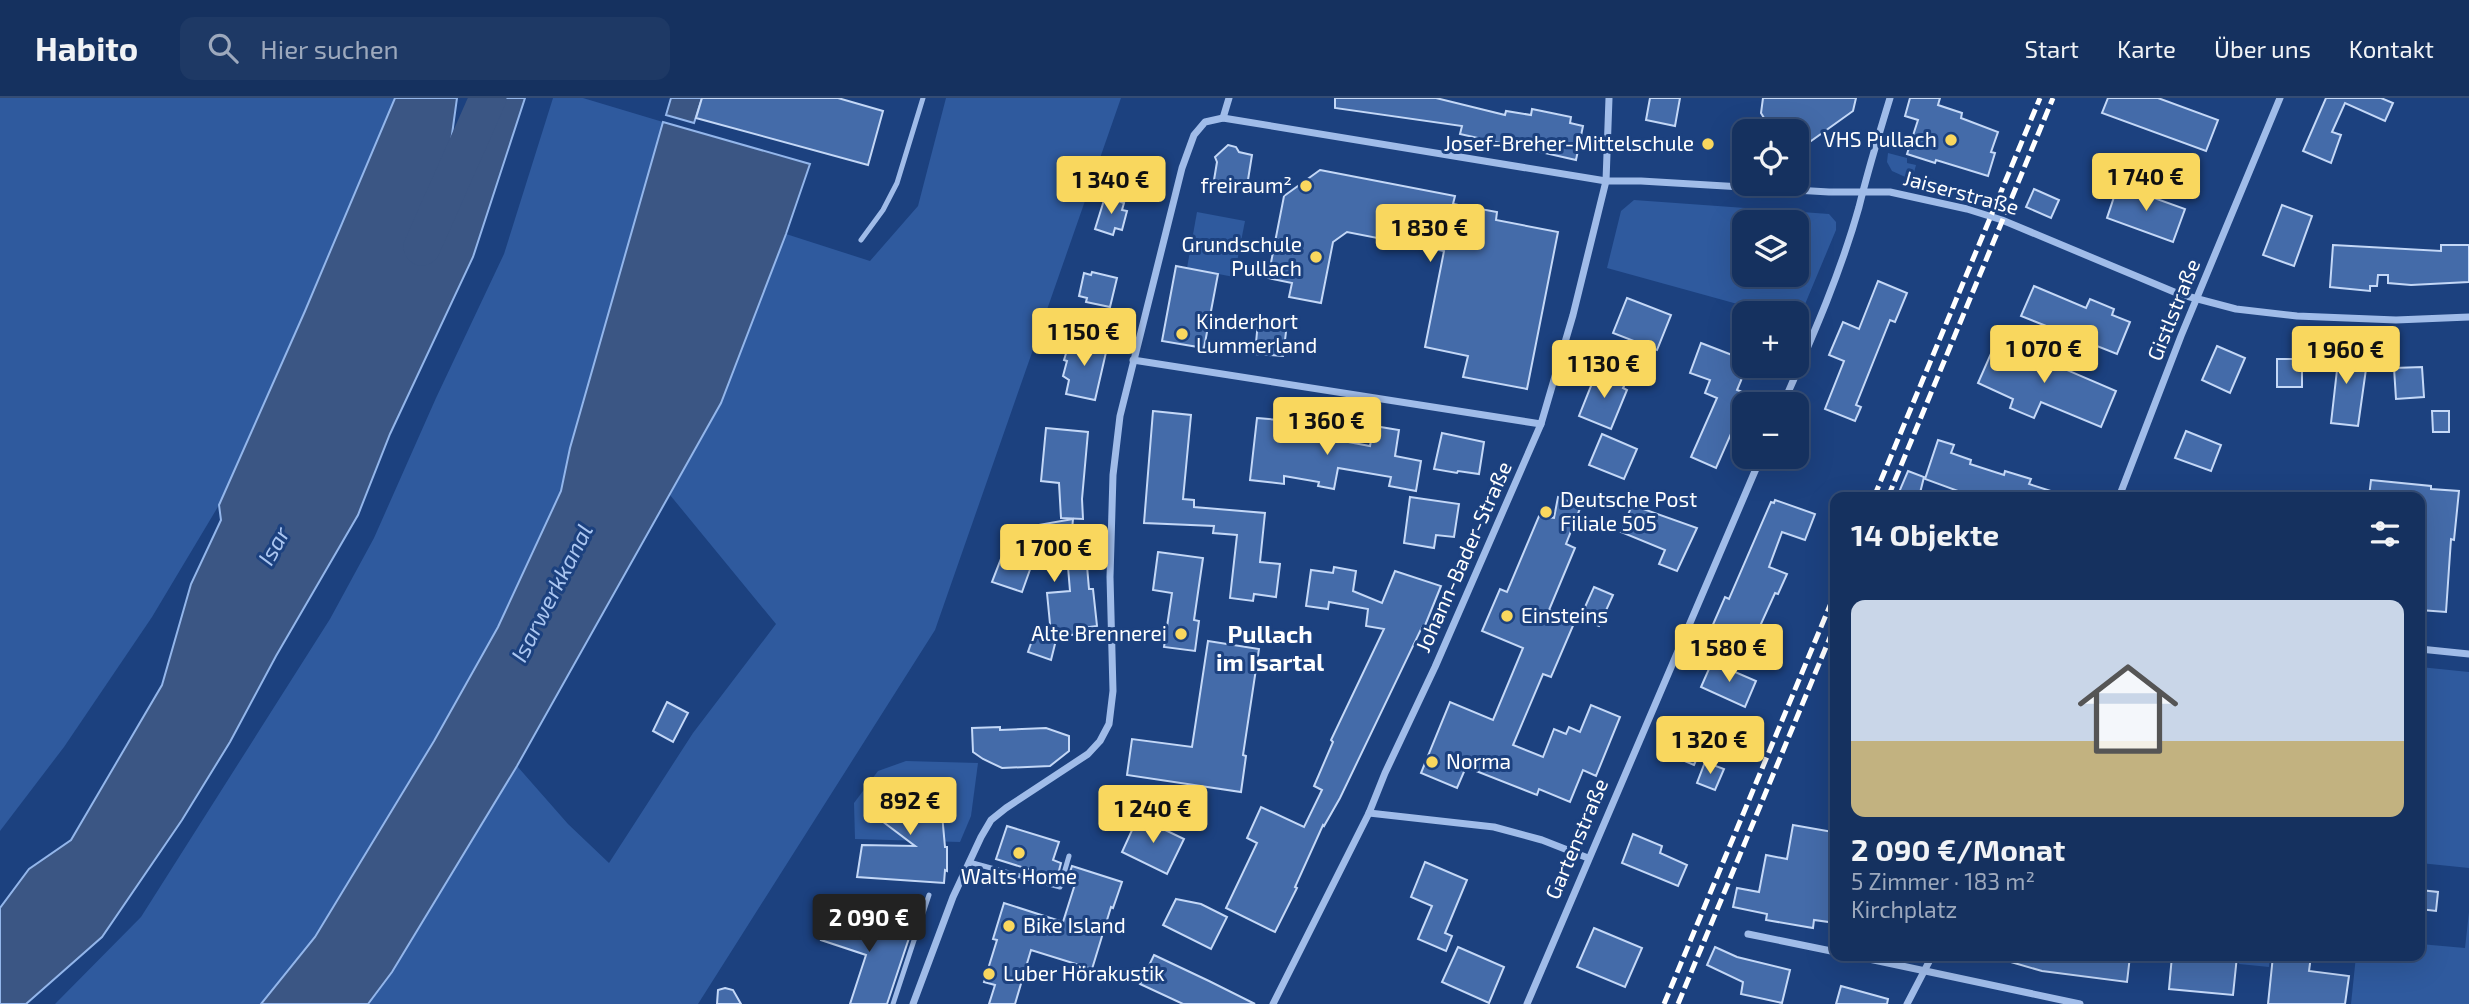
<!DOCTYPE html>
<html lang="de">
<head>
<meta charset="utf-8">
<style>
  :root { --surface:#15315f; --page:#1e3965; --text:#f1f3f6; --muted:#9da9bd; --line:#344c74; --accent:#f9d75e }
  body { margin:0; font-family:"Exo 2",sans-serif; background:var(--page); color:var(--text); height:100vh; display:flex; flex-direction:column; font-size:26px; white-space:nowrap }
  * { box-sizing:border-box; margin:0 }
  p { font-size:23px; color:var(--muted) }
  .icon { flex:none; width:38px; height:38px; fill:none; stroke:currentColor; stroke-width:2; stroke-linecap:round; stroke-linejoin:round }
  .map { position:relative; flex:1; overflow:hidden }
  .details { position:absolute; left:1830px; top:394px; width:595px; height:469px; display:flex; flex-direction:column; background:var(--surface); border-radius:14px; box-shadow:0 7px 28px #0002,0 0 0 2px var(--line) }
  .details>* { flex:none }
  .controls { position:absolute; left:1732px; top:21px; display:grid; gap:14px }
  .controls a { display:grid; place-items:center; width:77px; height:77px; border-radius:14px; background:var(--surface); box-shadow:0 7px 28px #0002,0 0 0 2px var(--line); font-size:35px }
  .price { position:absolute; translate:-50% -60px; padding:0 16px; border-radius:7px; background:var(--accent); color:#111; font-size:23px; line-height:46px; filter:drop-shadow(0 2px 4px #0008) }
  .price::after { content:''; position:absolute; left:50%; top:42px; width:21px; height:16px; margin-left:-10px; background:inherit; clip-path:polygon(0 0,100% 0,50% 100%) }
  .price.active { background:#222; color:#fff }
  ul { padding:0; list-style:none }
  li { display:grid; align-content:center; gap:14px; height:371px; padding:0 21px }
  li+li { border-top:2px solid var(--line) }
  li span { display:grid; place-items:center; height:217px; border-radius:14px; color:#555 }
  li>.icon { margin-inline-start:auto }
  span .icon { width:126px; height:126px; fill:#fffc; stroke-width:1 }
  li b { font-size:30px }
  h2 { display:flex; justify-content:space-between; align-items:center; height:84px; padding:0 21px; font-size:30px }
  header { display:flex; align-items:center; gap:42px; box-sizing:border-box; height:98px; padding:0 35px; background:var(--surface); border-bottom:2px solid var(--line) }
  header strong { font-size:33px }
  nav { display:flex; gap:38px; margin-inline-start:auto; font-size:24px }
  .search { width:490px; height:63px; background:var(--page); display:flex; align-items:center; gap:18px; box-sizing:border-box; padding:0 24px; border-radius:14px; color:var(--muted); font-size:26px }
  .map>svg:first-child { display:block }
</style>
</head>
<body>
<header>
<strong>Habito</strong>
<div class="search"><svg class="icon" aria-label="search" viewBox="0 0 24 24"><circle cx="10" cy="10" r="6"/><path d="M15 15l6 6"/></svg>Hier suchen</div>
<nav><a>Start</a><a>Karte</a><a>Über uns</a><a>Kontakt</a></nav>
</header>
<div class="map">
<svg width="2469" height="906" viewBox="0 0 2469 906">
  <rect width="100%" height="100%" fill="#1c417f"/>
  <g fill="#2f5a9e" fill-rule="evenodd">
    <path d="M0 0H395L305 213 219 407 152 519 64 649 0 733Z"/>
    <path d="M553 0H583L663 24 570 350 561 393 498 529 434 643 315 839 261 906H55L141 819 330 521 374 440 436 300 504 156Z"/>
    <path d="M946 0H1121L935 532 698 906H368L392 874 517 668 568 726 609 765 693 635 776 526 670 397 721 305 786 136 870 163 918 108Z"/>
    <path d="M1888 55 1907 60V65L1916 67 1912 82 1892 73 1887 64Z"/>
    <path d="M1634 102 1829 116 1836 124V132L1798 223 1797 215H1770L1607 170 1621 113ZM1797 124V177H1745V124Z"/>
    <path d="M1197 114 1245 123 1234 179 1187 170Z"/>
    <path d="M2420 569 2469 574V770L2420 765Z"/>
    <path d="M906 663 978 665 971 718 960 744 855 741 854 705 878 673Z"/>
    <path d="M2469 814V906H2351L2356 858H2420V846L2465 850Z"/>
    <path d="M2240 858H2270L2269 869 2239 866Z"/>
  </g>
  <g fill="#3b5684" stroke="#93b6eb" stroke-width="2">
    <path d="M395 0H457L443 102 484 0H525L473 159 390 336 358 417 276 558 230 644 182 722 102 839 26 906H0V810L29 771 71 742 162 587 191 486 221 422 219 407 305 213Z"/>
    <path d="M671 0H702L694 25 666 17Z"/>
    <path d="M663 24 810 66 786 136 721 305 517 668 392 874 368 906H261L315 839 434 643 498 529 561 393 570 350Z"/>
  </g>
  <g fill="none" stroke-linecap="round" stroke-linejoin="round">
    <path stroke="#3b5684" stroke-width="37" d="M422 149 488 0"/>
  </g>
  <g fill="#446ba9" stroke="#c4d8f7" stroke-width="2">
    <path d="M702 0H838L883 13 868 67 696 20Z"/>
    <path d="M1335 0H1436L1505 17 1506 13 1531 17 1532 11 1571 19 1570 25 1583 28 1576 62 1460 36 1462 28 1335 10Z"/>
    <path d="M1650 0H1680L1675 28 1646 22Z"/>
    <path d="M1763 0H1856L1853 13 1797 53V33H1772L1761 15Z"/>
    <path d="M1910 0H1940L1938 7 1962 15 1961 20 1998 34 1991 54 1995 55 1988 78 1936 62 1935 65 1907 56 1918 22 1905 18Z"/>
    <path d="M2108 0H2158L2218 22 2206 53 2102 15Z"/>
    <path d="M2326 0H2381L2393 5 2385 23 2345 5 2332 34 2341 37 2331 65 2303 53Z"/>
    <path d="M1228 47 1236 49 1239 54 1252 57 1247 88 1214 82 1217 64 1215 59Z"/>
    <path d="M1320 72 1455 98 1453 106 1497 114 1496 122 1558 134 1527 291 1463 279 1468 258 1425 249 1444 153 1347 134 1333 144 1321 205 1289 199 1292 185 1268 180 1284 98Z"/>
    <path d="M2118 87 2185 111 2173 144 2107 120Z"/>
    <path d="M2034 91 2059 102 2051 120 2026 109Z"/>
    <path d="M1105 99 1124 105 1122 112 1127 113 1122 132 1115 130 1113 137 1095 131Z"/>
    <path d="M2282 107 2312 118 2294 168 2263 157Z"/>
    <path d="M2333 147 2441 153V147H2469V184L2411 187 2388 185V177H2378L2377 188H2370V193L2330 189Z"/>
    <path d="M1176 168 1218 176 1204 250 1162 243Z"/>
    <path d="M1092 174 1117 180 1110 209 1086 204 1087 200 1079 198 1084 175 1091 177Z"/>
    <path d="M1878 183 1907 195 1895 224 1890 222 1856 307 1861 309 1855 323 1825 311 1844 263 1829 257 1843 224 1859 231Z"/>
    <path d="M2034 188 2086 210 2090 201 2114 211 2112 217 2130 224 2117 256 2021 218Z"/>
    <path d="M1627 200 1671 217 1657 252 1613 235Z"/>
    <path d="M1258 223 1287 226 1283 258 1255 256Z"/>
    <path d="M1071 239 1107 250 1095 302 1066 296 1069 282 1063 278 1067 263 1064 262Z"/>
    <path d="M1997 242 2116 293 2101 329 2041 304 2034 320 2010 310 2013 301 1978 285Z"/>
    <path d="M1701 245 1745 262V273L1737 292 1745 295V304L1716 370 1691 359 1717 300 1705 295 1710 282 1690 275Z"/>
    <path d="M2217 248 2245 260 2230 295 2202 282Z"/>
    <path d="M2323 249 2340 251 2339 260 2367 264 2358 328 2331 325 2337 272 2320 270Z"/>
    <rect x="2277" y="261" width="25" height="28"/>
    <path d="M2422 269 2424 299 2396 301 2394 270Z"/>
    <path d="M1606 273 1627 282 1623 290 1627 292 1611 331 1579 318 1595 278 1603 282Z"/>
    <path d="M1153 313 1191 317 1183 401 1194 402V409L1265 415 1260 464 1280 466 1276 499 1254 496 1253 503 1230 500 1237 437 1213 435 1214 428 1144 425Z"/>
    <path d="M2432 313H2449V334H2433Z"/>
    <path d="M1257 320 1290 323 1289 333 1370 348 1374 328 1399 332 1395 358 1421 363 1416 393 1389 388 1391 379 1338 370 1334 391 1318 388 1319 384 1284 378V386L1250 382Z"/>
    <path d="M1046 330 1088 334 1082 401 1083 421 1061 420 1059 385 1041 383Z"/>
    <path d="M2186 333 2221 347 2211 373 2175 360Z"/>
    <path d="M1442 335 1484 344 1479 376 1458 373 1457 375 1434 371Z"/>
    <path d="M1602 336 1637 351 1624 381 1589 367Z"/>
    <path d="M1938 342 1954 347 1951 355 1971 362 1970 366 2004 377 2005 373 2031 381 2029 386 2060 396 2059 399H1959L1961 394 1925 381Z"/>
    <path d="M1908 373 1924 379 1919 399 1899 394Z"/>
    <path d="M2371 382 2431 388V391L2459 393 2454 442 2451 441 2446 514 2420 512V399H2369Z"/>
    <path d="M1410 399 1459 406 1454 439 1436 437 1434 450 1404 445Z"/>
    <path d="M1558 399 1581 408 1566 446 1575 450 1549 512 1575 523 1551 579 1543 576 1513 647 1543 659 1554 631 1566 636 1569 629 1580 634 1591 607 1620 619 1596 678 1583 672 1570 704 1539 691 1537 697 1466 669 1457 690 1421 675 1450 604 1493 622 1523 550 1482 533 1500 491 1507 494 1539 418 1554 420Z"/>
    <path d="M1775 402 1815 416 1805 442 1782 434 1769 469 1787 476 1778 496 1775 495 1751 548 1711 531 1725 499 1729 501 1771 404 1774 405Z"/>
    <path d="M1632 407 1697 430 1677 473 1659 466 1665 452 1621 434Z"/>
    <path d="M1073 421 1071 443 1085 445 1089 491H1093L1097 528 1081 530 1082 536 1057 538 1051 562 1028 554 1036 531 1051 536 1047 495 1070 493 1067 457H1044L1042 438 1022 494 992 484 1004 453 1028 461 1027 429Z"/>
    <path d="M1158 454 1203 460 1194 522 1199 523 1195 553 1164 549 1172 495 1153 492Z"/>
    <path d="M1334 469 1356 473 1353 493 1382 505 1395 473 1441 488 1424 530 1422 529 1340 700 1324 728 1323 727 1295 789 1297 790 1275 834 1226 810 1257 745 1247 740 1261 709 1304 729 1322 692 1314 688 1333 644 1331 642 1384 531 1366 528 1368 511 1329 504 1328 511 1306 508 1311 472 1333 475Z"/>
    <path d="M1594 489 1613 497 1599 528 1580 520Z"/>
    <path d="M1208 543 1259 551 1243 657 1246 658 1241 694 1127 677 1132 641 1192 649Z"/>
    <path d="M1712 564 1756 583 1745 609 1701 589Z"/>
    <path d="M667 604 688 615 673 644 653 633Z"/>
    <path d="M1673 623 1707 638 1694 667 1661 653Z"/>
    <path d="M1000 629V632L1046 630 1069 638V653L1050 668 1002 670 983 661 973 654 972 630Z"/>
    <path d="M1705 664 1724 671 1715 692 1697 685Z"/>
    <path d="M940 688 941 700 950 699 951 715 942 716 945 749H947V773L945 772 944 785 857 779 862 747 915 748 878 720 877 701 889 691Z"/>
    <path d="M1138 719 1184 741 1167 776 1122 754Z"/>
    <path d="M1793 727 1833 734 1830 748H1836V825L1814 822 1813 830 1766 822 1767 816 1733 809 1737 790 1759 794 1766 757 1787 761Z"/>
    <path d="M1007 728 1059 744 1053 762 1061 765 1057 780 996 761Z"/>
    <path d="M1633 736 1662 748 1660 755 1687 767 1678 788 1622 765Z"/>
    <path d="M1425 764 1467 782 1445 835 1452 838 1446 853 1418 841 1432 808 1411 799Z"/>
    <path d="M1072 768 1122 784 1113 810 1111 809 1092 871 1031 852 1015 906H989L995 887 984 884 997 842 993 841 1004 805 1063 824 1075 786 1067 783Z"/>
    <path d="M2420 792 2438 794 2436 813 2420 811Z"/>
    <path d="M1176 801 1201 806 1227 819 1211 851 1163 827Z"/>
    <path d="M832 810 910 837 887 906H850L866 857 821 842Z"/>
    <path d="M1594 830 1642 850 1625 889 1577 869Z"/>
    <path d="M1458 849 1504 869 1489 905 1442 884Z"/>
    <path d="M1715 849 1737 859 1790 872 1782 905 1741 896 1743 884 1707 867Z"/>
    <path d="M1154 857 1209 883 1255 906H1183L1140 886Z"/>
    <path d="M2005 858H2130L2127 884 2042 873 2004 862Z"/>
    <path d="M2172 858H2237L2233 897 2169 891Z"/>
    <path d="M2273 858H2311L2309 873 2349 878 2345 906H2268Z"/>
    <path d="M1841 888 1888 901 1887 906H1836Z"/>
    <path d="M725 890 733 892 741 906H717L718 892Z"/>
  </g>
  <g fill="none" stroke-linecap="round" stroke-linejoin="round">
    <g stroke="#a0bce9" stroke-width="5">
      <path d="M861 142 883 112 897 85 923 0"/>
      <path d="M969 764 1060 789 1069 758"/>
      <path d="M893 906 929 797"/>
    </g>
    <g stroke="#a0bce9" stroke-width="7">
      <path d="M1223 20 1229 0"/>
      <path d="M1133 262 1541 326"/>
      <path d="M1783 306C1811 242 1840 177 1859 109 1868 72 1879 36 1890 0"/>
      <path d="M2119 399 2181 238 2280 0"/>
      <path d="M2420 551 2469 556"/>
      <path d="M1369 715 1494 729 1542 742 1588 760"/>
      <path d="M1748 836 1836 854"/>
      <path d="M1855 858 2080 906"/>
      <path d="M913 906 953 799 981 739 991 722 1006 710 1088 656 1100 643 1109 626 1113 593 1110 479 1113 377 1120 318 1182 70 1194 37 1205 24 1223 20 1606 83H1641L1829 94H1890L1967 111 2002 122 2179 196 2236 211 2297 218 2396 222 2469 219"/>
      <path d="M1273 906 1369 715 1385 675 1435 569 1541 326 1573 217 1606 83 1609 0"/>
      <path d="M1527 906 1761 359"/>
      <path d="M1907 906 1932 858"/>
    </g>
    <g stroke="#fff" stroke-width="5" stroke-dasharray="12 5" stroke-linecap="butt">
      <path d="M1874 399 2040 0"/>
      <path d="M1888 399 2053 0"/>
      <path d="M1664 906 1836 493"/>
      <path d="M1678 906 1836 525"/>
    </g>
  </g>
  <g fill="#f9d75e" stroke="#1c417f" stroke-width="2.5">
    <circle cx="1951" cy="42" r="7"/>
    <circle cx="1708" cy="46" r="7"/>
    <circle cx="1306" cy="88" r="7"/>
    <circle cx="1316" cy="159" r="7"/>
    <circle cx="1182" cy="236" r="7"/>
    <circle cx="1546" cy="414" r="7"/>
    <circle cx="1507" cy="518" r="7"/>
    <circle cx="1181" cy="536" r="7"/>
    <circle cx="1432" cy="664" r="7"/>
    <circle cx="1019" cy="755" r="7"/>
    <circle cx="1009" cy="828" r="7"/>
    <circle cx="989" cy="876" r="7"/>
  </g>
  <g text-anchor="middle" stroke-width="6" stroke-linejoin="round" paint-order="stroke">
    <g font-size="21" fill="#fff" stroke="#1c417f" text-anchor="start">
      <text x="1937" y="49" text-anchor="end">VHS Pullach</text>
      <text x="1694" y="53" text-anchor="end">Josef-Breher-Mittelschule</text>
      <text x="1292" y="95" text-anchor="end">freiraum²</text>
      <text x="1302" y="154" text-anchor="end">Grundschule<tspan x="1302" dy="24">Pullach</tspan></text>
      <text x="1196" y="231">Kinderhort<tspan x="1196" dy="24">Lummerland</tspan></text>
      <text x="1560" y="409">Deutsche Post<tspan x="1560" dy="24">Filiale 505</tspan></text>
      <text x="1521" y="525">Einsteins</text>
      <text x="1167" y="543" text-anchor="end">Alte Brennerei</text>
      <text x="1446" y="671">Norma</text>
      <text x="1019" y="786" text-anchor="middle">Walts Home</text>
      <text x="1023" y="835">Bike Island</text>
      <text x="1003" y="883">Luber Hörakustik</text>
    </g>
    <g font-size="21" fill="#fff" stroke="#1c417f">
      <text transform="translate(1961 95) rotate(15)" y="7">Jaiserstraße</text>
      <text transform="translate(2174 212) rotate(-68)" y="7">Gistlstraße</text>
      <text transform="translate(1464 459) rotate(-66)" y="7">Johann-Bader-Straße</text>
      <text transform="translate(1577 741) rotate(-67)" y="7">Gartenstraße</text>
    </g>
    <g font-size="23" font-style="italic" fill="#abc6f1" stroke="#1c417f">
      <text transform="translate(274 448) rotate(-61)" y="8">Isar</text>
      <text transform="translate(552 495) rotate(-63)" y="8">Isarwerkkanal</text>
    </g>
    <g font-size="24" font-weight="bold" fill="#fff" stroke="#1c417f">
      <text x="1270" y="545">Pullach<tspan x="1270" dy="28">im Isartal</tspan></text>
    </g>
  </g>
</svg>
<div class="controls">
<a><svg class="icon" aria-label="locate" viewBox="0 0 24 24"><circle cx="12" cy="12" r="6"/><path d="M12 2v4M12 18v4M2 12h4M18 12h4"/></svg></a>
<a><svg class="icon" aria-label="layers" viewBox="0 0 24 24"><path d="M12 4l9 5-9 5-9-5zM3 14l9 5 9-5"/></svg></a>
<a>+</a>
<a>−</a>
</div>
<b class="price" style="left:2146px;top:115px">1 740 €</b>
<b class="price" style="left:1111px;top:118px">1 340 €</b>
<b class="price" style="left:1430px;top:166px">1 830 €</b>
<b class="price" style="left:1084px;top:270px">1 150 €</b>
<b class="price" style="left:2044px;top:287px">1 070 €</b>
<b class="price" style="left:2346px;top:288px">1 960 €</b>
<b class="price" style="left:1604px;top:302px">1 130 €</b>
<b class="price" style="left:1327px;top:359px">1 360 €</b>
<b class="price" style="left:1054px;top:486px">1 700 €</b>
<b class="price" style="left:1729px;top:586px">1 580 €</b>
<b class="price" style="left:1710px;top:678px">1 320 €</b>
<b class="price" style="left:910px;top:739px">892 €</b>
<b class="price" style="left:1153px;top:747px">1 240 €</b>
<b class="price active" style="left:869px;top:856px">2 090 €</b>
<section class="details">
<h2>14 Objekte<svg class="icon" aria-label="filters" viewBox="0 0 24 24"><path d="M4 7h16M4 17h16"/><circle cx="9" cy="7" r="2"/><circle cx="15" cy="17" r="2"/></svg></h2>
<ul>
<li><span style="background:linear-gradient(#c9d6e8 65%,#c2b280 0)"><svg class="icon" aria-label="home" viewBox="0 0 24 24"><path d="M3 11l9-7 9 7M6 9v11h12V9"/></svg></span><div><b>2 090 €/Monat</b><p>5 Zimmer · 183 m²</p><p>Kirchplatz</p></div></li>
</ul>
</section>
</div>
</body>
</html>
